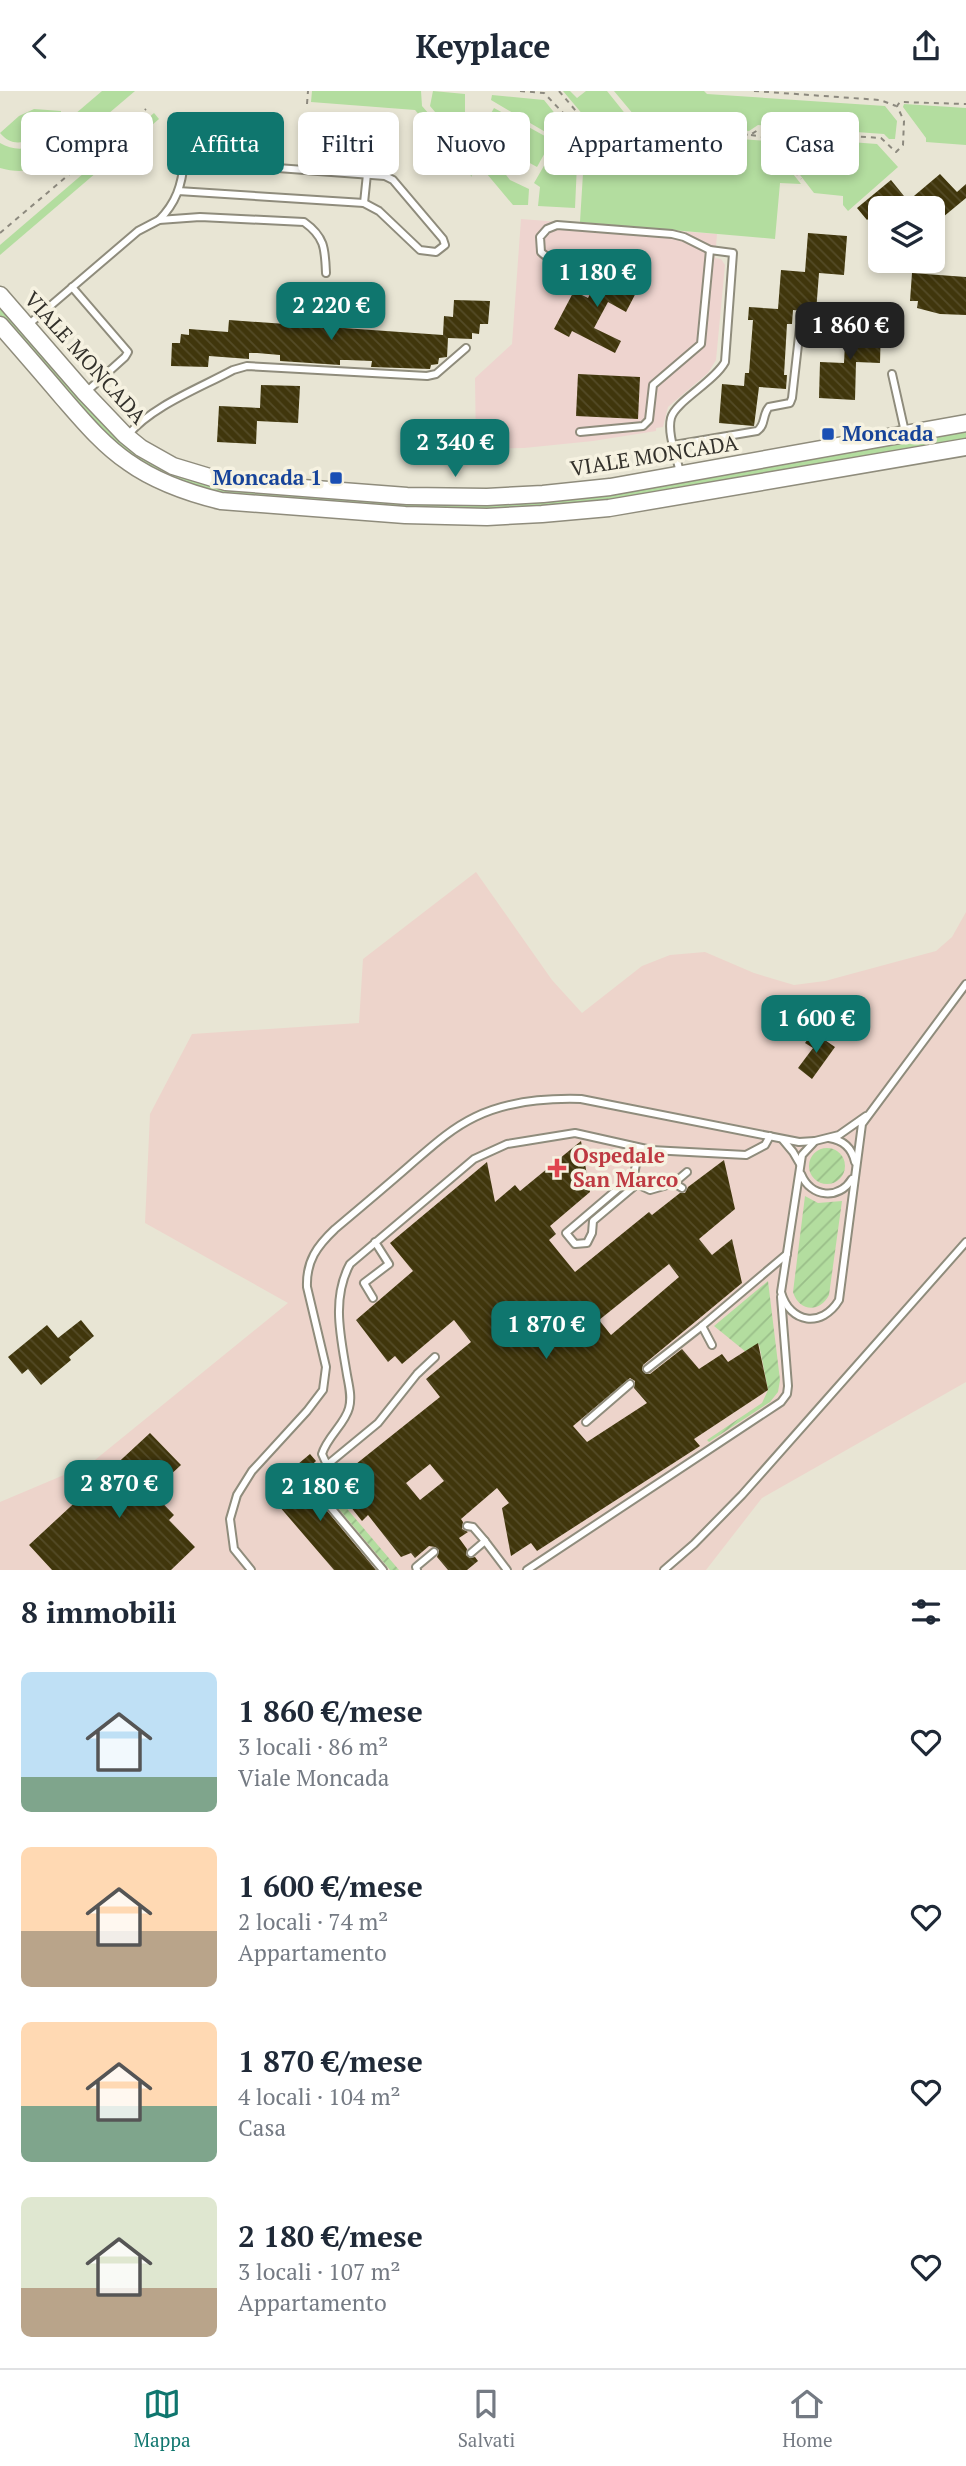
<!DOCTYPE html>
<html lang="it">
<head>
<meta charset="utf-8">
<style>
  :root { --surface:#fff; --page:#f2f2f3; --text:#1f2937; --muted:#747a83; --line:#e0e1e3; --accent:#0f766e }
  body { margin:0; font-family:"PT Serif",serif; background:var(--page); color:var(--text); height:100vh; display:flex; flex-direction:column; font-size:26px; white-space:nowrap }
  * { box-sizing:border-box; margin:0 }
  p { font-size:23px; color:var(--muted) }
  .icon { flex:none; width:38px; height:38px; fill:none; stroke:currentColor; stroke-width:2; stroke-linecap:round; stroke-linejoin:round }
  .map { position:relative; height:1479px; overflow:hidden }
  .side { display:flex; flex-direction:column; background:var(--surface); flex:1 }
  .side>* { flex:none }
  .hud { position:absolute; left:21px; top:21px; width:924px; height:63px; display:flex; gap:14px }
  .controls { position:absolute; left:868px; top:105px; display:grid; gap:14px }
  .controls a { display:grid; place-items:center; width:77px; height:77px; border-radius:10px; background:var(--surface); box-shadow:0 4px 10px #0003; font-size:35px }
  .price { position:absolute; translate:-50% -60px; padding:0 16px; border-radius:14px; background:var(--accent); color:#fff; font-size:23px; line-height:46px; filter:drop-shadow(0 2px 4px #0008) }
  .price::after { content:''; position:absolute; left:50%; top:42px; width:21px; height:16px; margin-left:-10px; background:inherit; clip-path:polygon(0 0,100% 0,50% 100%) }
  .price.active { background:#222; color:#fff }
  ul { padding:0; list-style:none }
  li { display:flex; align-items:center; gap:21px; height:175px; padding:0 21px }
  li span { display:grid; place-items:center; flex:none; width:196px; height:140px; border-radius:10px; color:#555 }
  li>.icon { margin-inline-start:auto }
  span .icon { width:84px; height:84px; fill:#fffc; stroke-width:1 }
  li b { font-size:30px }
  h2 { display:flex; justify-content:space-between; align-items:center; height:84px; padding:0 21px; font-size:30px }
  .chip { padding:0 24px; border-radius:10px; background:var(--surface); box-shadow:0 4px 10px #0003; font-size:24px; line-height:63px }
  .chip.active { background:var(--accent); color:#fff }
  header { display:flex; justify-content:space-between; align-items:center; height:91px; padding:0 21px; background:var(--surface); font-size:32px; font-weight:700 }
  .tab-bar { display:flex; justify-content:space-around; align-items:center; height:98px; border-top:2px solid var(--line); background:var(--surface); font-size:19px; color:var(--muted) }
  .tab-bar a { display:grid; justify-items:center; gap:4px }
  .tab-bar .active { color:var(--accent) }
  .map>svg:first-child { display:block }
</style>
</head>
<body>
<header><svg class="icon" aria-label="back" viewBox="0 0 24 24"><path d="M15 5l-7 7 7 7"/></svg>Keyplace<svg class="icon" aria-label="share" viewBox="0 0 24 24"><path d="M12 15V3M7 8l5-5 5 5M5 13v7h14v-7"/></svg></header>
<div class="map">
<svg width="966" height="1479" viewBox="0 0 966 1479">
  <defs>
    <pattern id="garden-furrows" width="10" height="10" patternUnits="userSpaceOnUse" patternTransform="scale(1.75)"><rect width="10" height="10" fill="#b3dd9f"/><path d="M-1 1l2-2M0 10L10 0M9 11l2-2" fill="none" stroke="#9abe89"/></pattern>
    <pattern id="building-back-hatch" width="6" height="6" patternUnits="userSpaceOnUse" patternTransform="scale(1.75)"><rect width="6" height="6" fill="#40360c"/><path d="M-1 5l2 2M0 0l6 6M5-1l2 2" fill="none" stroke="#544b27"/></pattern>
  </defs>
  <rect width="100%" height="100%" fill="#e8e5d4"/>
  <path fill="#eed4cf" d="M521 128 717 143 715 167 721 168 725 174 716 269 708 282 668 316 663 336 656 337V340L593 350 524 357 476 358 475 287 512 253Z"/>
  <path fill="#edd4cb" d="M476 781 552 889 582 922 642 875 670 864 705 861 754 882 794 894 825 890 936 860 952 846 966 821V1291L762 1407 706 1479H0V1411L90 1373 288 1212 145 1132 150 1023 192 943 359 932 363 868Z"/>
  <g fill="#b3dd9f">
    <path d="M102 0H135L68 57 54 41Z"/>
    <path d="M312 0H421L422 15 469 69 472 86 415 19 311 11Z"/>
    <path d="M433 0 465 3V31L510 89 529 98 528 114H513L430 15Z"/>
    <path d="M563 0H570L577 7 586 0H607L631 30 584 25Z"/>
    <path d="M614 0H704L707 3 885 15 897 30 895 48H889L884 43 758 34 749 40 639 30Z"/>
    <path d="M492 4 544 9 578 51 575 117 538 115 540 96 534 92 559 49 491 9Z"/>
    <path d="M904 13 966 17V54L926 51V47L903 16Z"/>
    <path d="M494 17 552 49 537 76 479 44Z"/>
    <path d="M34 18 61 20V25C45 38 20 66 0 42L19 25Z"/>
    <path d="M154 22 159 28 0 164V154Z"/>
    <path d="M616 39 767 50 801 93 780 92 775 148 580 131 584 66Z"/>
    <path d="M770 45 877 53 898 76 848 120 843 114V105L814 102Z"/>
    <path d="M48 46 62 62C42 78 25 84 0 77V52C17 62 33 58 48 46Z"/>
    <path d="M0 213 172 381 486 412 966 337V349L595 411 490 419H449L228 404 196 397 149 378 99 339 0 224Z"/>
  </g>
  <g fill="url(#garden-furrows)">
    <circle cx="827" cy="1075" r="18"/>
    <path d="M805 1105 818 1112 842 1110 829 1204C820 1222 799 1221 793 1201Z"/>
    <path d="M768 1190 780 1289 778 1301 770 1311 709 1351 707 1349 762 1312 768 1299 759 1253 746 1261 714 1235Z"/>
    <path d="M326 1393 399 1479H390L323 1399V1394Z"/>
  </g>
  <g fill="url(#building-back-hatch)" fill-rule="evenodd">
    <path d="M940 83 957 101 966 93V107L937 131 933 125V117H880V130L874 122 867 129 857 117 891 89 908 110Z"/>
    <path d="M808 142 847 145 844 184 819 182 816 221 793 219 792 233H787L784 284H787L786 298 759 296 754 335 719 332 722 293 744 295 745 282H749L753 229H748L749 216 778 218 781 179 805 181Z"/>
    <path d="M603 178 617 186 619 182 632 189 631 192 639 196 626 221 608 211 594 237 621 250 615 262 572 240 569 246 554 238 574 200 588 207Z"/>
    <path d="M912 182 966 186V224L940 223 917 217 918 210H910Z"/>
    <path d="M454 209 490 210 488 233H480L479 243 472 242V248L448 247 447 266 439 267 438 273 431 274 430 278 371 276 372 270 347 269H340V274L280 270V264L257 262H249V268L209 265 208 276 171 275 172 252H180L181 243 189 244V238L228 241 229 229 443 244 444 225 453 226Z"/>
    <path d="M846 233 881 234 880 272 856 271 855 309 819 307 820 271 844 272Z"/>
    <path d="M578 283 640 286 638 328 576 325Z"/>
    <path d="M261 294 300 295 298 332 257 330 256 353 217 351 219 315 260 317Z"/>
    <path d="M813 941 835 956 812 988 798 977 813 957 805 952Z"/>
    <path d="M581 1050 590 1101 550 1135 556 1143 549 1149 575 1181 649 1121 652 1124 680 1102H685L688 1096 724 1069 735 1118 699 1148 712 1164 732 1148 742 1192 643 1274 642 1279 646 1283H650L682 1258 699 1278 722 1263 728 1271 758 1252 768 1299 694 1348 700 1355 537 1460 531 1452 511 1465 502 1417 509 1412 497 1397 461 1428 463 1431 462 1438 468 1441 459 1447 467 1458 466 1464 470 1467 475 1466 478 1470 467 1479H448L437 1466 439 1459 435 1456 429 1455 415 1467 411 1462 401 1466 368 1424 362 1430 334 1395 338 1392 336 1389 440 1306 426 1288 471 1251 454 1229 402 1273 395 1265 388 1271 356 1229 413 1180 390 1152 487 1071 495 1111 515 1094 520 1100ZM669 1173 679 1186 611 1244 599 1229ZM630 1287 635 1290 634 1297 647 1312 587 1351 573 1335ZM430 1373 444 1390 420 1409 406 1392Z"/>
    <path d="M81 1229 94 1245 69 1266 71 1269 41 1294 28 1278 22 1283 8 1266 47 1234 58 1247Z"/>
    <path d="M150 1342 181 1374 152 1401 174 1424 169 1429 195 1456 171 1479H52L29 1454Z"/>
    <path d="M310 1363 316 1370 299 1386 376 1479H334L279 1415 295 1401 277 1380 286 1372 292 1378Z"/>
  </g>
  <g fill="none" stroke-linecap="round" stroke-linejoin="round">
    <g stroke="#8f8c7c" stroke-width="10">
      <g id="service">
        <path d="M364 112 367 83"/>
        <path d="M159 129C176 112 182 94 184 70L385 85 393 89 443 148 445 154 436 161 420 159 379 120 364 112 178 100"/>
        <path d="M585 191 587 178C575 165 554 175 541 161L540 146 547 138 557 134 672 143 684 146 710 159 733 162 725 271C714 291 675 311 671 327 667 343 677 366 680 382"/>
        <path d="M72 196 128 261 125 266 85 302"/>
        <path d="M28 234 138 140 159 129 200 126 304 131C325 146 325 158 326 182"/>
        <path d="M892 283 905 341"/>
        <path d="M580 341 643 335 649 329 653 294 701 253 710 159"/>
        <path d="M128 344C152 315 200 297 233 279L247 275 427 285 436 283 466 257"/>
        <path d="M674 354 757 340C766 334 762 324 769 316L790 312 792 307 800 236"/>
        <path d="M866 1025 839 1044 815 1050 802 1064 781 1201C790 1233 822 1237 839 1209L862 1033 966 893"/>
        <path d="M829 1047C843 1049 852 1057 855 1071"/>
        <path d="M783 1049 793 1061 800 1073"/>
        <path d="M801 1083C811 1107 839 1109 852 1088"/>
        <path d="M634 1084 637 1093 593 1130 592 1142 587 1152 575 1153 566 1142 634 1084 639 1057"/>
        <path d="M674 1092 687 1081"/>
        <path d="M637 1093 650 1099 674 1092 682 1097"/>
        <path d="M373 1207 364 1192 389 1173 375 1151"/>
        <path d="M712 1254 702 1235 787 1163"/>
        <path d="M647 1278 702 1235"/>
        <path d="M586 1331 630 1293"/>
        <path d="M327 1374 378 1332 417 1283 435 1266"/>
        <path d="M467 1435 473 1436 485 1450"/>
        <path d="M471 1462 485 1450 507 1479"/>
        <path d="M251 1479 234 1458 230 1428 237 1404 252 1380 307 1320 323 1299 326 1276 307 1196C306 1170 317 1155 335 1138 360 1117 385 1096 409 1075 430 1057 450 1038 475 1026 507 1010 545 1007 581 1008L799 1051 815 1050"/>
        <path d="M383 1479 317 1400C314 1387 318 1382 327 1374L322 1363C327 1346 345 1333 349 1317 352 1306 349 1295 347 1284 341 1247 331 1208 350 1173L474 1068 507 1053 575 1042 651 1059 746 1064 765 1054 770 1045"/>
        <path d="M417 1479 416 1476 434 1461"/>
        <path d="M527 1479 781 1311 787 1303 788 1295 781 1206"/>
        <path d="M664 1479 694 1453 742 1404 966 1151"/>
      </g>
    </g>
    <g stroke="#8f8c7c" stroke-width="19">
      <g id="secondary">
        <path d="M0 204 85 302 125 344 141 357 173 375 226 391 407 405 487 406 543 403 610 396 966 332"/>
        <path d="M0 234C21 258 42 282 63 307 83 330 103 354 128 371 156 391 188 402 221 410L405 424 487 426 542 423 609 417 966 356"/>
      </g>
    </g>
    <g stroke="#8c897e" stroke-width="2" stroke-dasharray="5 5" stroke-linecap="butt">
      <path d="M520 0 544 2 568 27 581 28"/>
      <path d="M559 0 587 33H627L635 37 750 44 758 39 881 47 896 61 903 54 904 30 897 15 900 11 966 13"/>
      <path d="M754 0 880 9 896 15"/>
      <path d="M307 13 308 0"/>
      <path d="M751 44 769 47 801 88"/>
      <path d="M0 142 146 18"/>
    </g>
    <use href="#service" stroke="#fff" stroke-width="6"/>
    <use href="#secondary" stroke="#fff" stroke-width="16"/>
  </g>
  <g fill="#1a4fb4" stroke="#f6f2e1" stroke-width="2.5">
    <rect x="821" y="336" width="14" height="14" rx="3.5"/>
    <rect x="329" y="380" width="14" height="14" rx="3.5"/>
  </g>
  <path fill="#e0444e" stroke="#f6f2e1" stroke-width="2.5" d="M553.5 1066.5h7v7h7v7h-7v7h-7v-7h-7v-7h7z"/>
  <g text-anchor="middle" stroke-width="7" stroke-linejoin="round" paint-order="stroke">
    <g font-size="21" fill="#33312b" stroke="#f6f2e1">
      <text transform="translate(85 267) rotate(48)" y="7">VIALE MONCADA</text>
      <text transform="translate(654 365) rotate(-9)" y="7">VIALE MONCADA</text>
    </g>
    <g font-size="21" font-weight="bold" fill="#164399" stroke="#f6f2e1" text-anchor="start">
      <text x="842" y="350">Moncada</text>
      <text x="322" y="394" text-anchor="end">Moncada 1</text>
    </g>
    <g font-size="21" font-weight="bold" fill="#be3a42" stroke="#f6f2e1" text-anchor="start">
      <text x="573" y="1072">Ospedale<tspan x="573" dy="24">San Marco</tspan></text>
    </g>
  </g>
</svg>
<div class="controls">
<a><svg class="icon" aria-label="layers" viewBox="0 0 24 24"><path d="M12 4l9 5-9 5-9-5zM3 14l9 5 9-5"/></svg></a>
</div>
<b class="price" style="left:597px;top:218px">1 180 €</b>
<b class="price" style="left:331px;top:251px">2 220 €</b>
<b class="price active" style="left:850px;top:271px">1 860 €</b>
<b class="price" style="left:455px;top:388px">2 340 €</b>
<b class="price" style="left:816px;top:964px">1 600 €</b>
<b class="price" style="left:546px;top:1270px">1 870 €</b>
<b class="price" style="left:119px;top:1429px">2 870 €</b>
<b class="price" style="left:320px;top:1432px">2 180 €</b>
<div class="hud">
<a class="chip">Compra</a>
<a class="chip active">Affitta</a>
<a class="chip">Filtri</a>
<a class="chip">Nuovo</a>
<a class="chip">Appartamento</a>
<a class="chip">Casa</a>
</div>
</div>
<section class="side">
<h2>8 immobili<svg class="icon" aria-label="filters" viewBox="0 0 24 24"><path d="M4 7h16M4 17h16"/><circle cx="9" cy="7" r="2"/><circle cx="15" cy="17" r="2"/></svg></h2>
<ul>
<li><span style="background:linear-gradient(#bfe0f5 75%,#7fa58c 0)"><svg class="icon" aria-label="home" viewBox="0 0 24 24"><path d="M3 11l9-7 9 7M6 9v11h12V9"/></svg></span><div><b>1 860 €/mese</b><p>3 locali · 86 m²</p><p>Viale Moncada</p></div><svg class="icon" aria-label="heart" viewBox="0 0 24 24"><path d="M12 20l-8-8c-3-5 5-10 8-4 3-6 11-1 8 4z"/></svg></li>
<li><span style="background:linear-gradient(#ffd9b3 60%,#b9a48a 0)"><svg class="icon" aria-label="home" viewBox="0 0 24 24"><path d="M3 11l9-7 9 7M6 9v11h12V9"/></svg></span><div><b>1 600 €/mese</b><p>2 locali · 74 m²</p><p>Appartamento</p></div><svg class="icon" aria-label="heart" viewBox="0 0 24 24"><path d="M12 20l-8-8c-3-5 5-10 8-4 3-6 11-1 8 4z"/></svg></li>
<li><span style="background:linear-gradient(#ffd9b3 60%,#7fa58c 0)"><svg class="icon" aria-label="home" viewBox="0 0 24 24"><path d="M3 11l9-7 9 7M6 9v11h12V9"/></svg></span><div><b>1 870 €/mese</b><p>4 locali · 104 m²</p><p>Casa</p></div><svg class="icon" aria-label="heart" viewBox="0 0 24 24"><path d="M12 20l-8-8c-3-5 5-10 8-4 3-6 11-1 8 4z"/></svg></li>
<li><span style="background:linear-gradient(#dfe7d0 65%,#b9a48a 0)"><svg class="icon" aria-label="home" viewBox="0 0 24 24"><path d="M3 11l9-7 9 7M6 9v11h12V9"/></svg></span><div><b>2 180 €/mese</b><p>3 locali · 107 m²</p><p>Appartamento</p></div><svg class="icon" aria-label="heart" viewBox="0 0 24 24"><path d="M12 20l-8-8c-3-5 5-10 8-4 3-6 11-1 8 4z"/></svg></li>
</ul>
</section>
<nav class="tab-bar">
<a class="active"><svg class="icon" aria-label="map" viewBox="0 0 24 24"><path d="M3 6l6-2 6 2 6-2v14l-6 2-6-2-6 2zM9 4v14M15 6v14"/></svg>Mappa</a>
<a><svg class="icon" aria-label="saved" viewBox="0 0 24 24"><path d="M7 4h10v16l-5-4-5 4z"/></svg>Salvati</a>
<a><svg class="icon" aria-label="home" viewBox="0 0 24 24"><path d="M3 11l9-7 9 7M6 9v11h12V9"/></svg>Home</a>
</nav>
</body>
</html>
